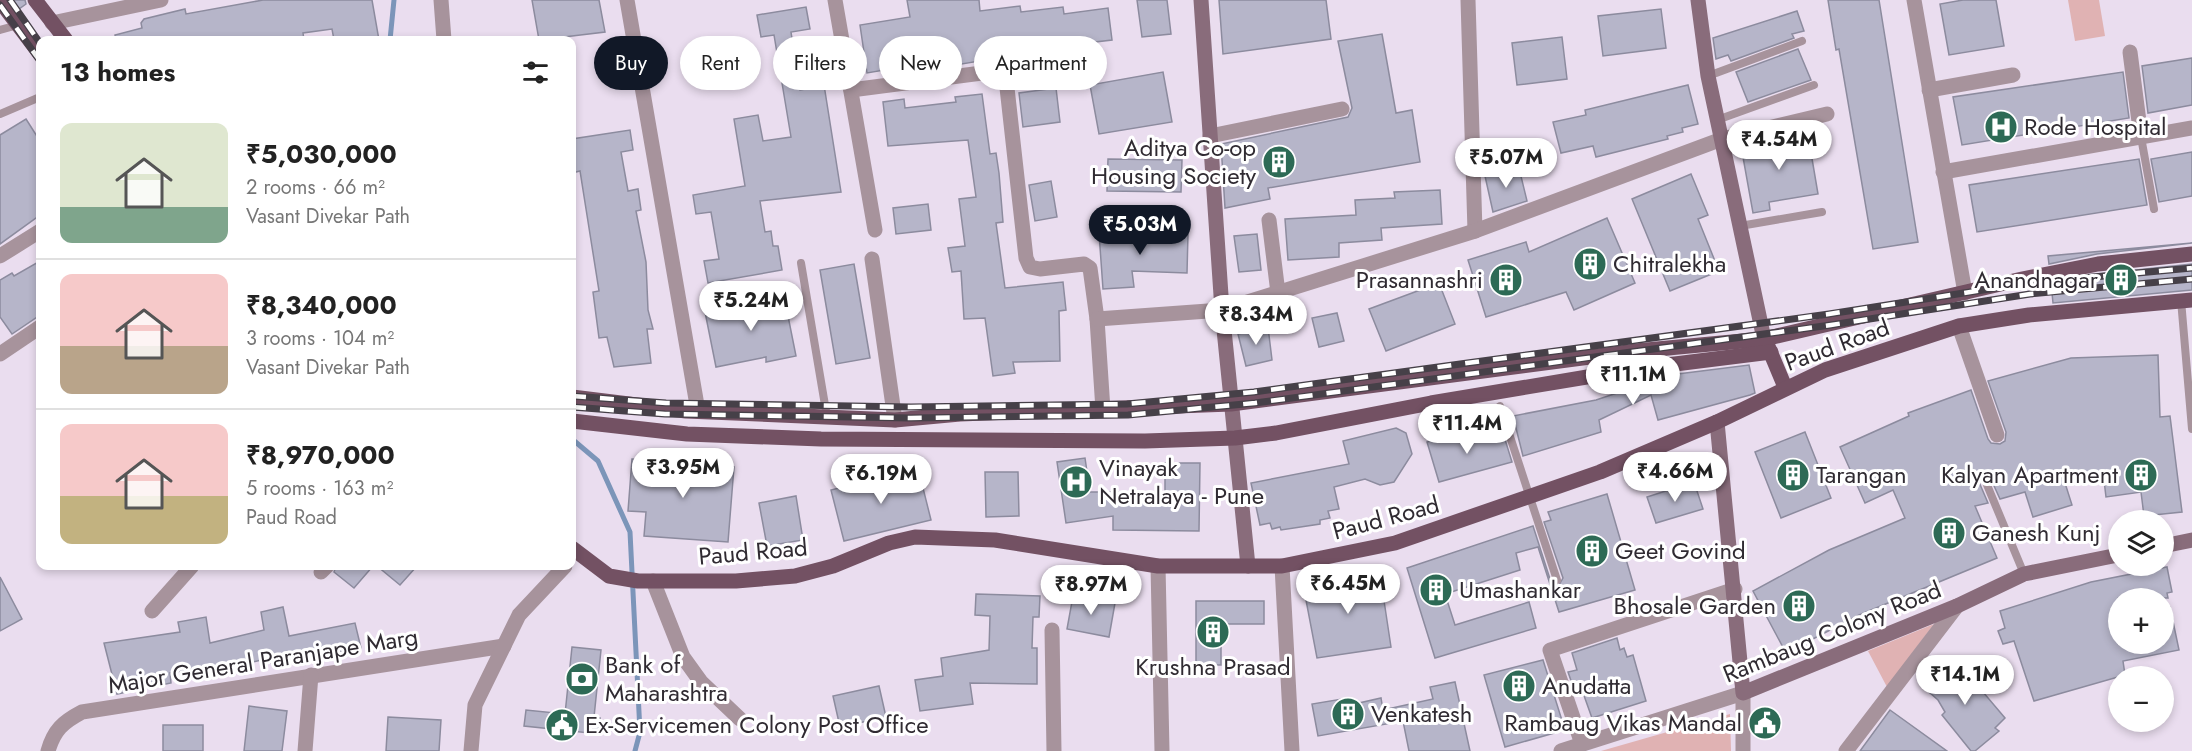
<!DOCTYPE html>
<html lang="en">
<head>
<meta charset="utf-8">
<style>
  :root { --surface:#fff; --page:#f6f6f6; --text:#222; --muted:#767676; --line:#e0e0e0; --accent:#111827 }
  body { margin:0; font-family:Jost,sans-serif; background:var(--page); color:var(--text); height:100vh; display:flex; flex-direction:column; font-size:22px; white-space:nowrap }
  * { box-sizing:border-box; margin:0 }
  p { font-size:20px; color:var(--muted) }
  .icon { flex:none; width:33px; height:33px; fill:none; stroke:currentColor; stroke-width:2; stroke-linecap:round; stroke-linejoin:round }
  .map { position:relative; flex:1; overflow:hidden }
  .details { position:absolute; left:36px; top:36px; width:540px; height:534px; display:flex; flex-direction:column; background:var(--surface); border-radius:12px; box-shadow:0 3px 9px #0003 }
  .details>* { flex:none }
  .top-card { position:absolute; left:594px; top:36px; width:570px; height:54px; display:flex; gap:12px }
  .controls { position:absolute; left:2108px; top:510px; display:grid; gap:12px }
  .controls a { display:grid; place-items:center; width:66px; height:66px; border-radius:50%; background:var(--surface); box-shadow:0 3px 9px #0003; font-size:30px }
  .price { position:absolute; translate:-50% -51px; padding:0 14px; border-radius:21px; background:#fff; color:#222; font-size:20px; line-height:39px; filter:drop-shadow(0 2px 3px #0008) }
  .price::after { content:''; position:absolute; left:50%; top:36px; width:18px; height:14px; margin-left:-9px; background:inherit; clip-path:polygon(0 0,100% 0,50% 100%) }
  .price.selected { background:var(--accent); color:#fff }
  ul { padding:0; list-style:none }
  li { display:flex; align-items:center; gap:18px; height:150px; padding:0 24px }
  li+li { border-top:2px solid var(--line) }
  li span { display:grid; place-items:center; flex:none; width:168px; height:120px; border-radius:12px; color:#555 }
  li>.icon { margin-inline-start:auto }
  span .icon { width:72px; height:72px; fill:#fffc; stroke-width:1 }
  li b { font-size:26px }
  h2 { display:flex; justify-content:space-between; align-items:center; height:72px; padding:0 24px; font-size:26px }
  .pill { padding:0 21px; border-radius:27px; background:var(--surface); box-shadow:0 3px 9px #0003; font-size:21px; line-height:54px }
  .pill.selected { background:var(--accent); color:#fff }
  .map>svg:first-child { display:block }
</style>
</head>
<body>
<div class="map">
<svg width="2192" height="751" viewBox="0 0 2192 751">
  <rect width="100%" height="100%" fill="#eaddef"/>
  <g fill="#e0b2b3">
    <path d="M2068 0H2099L2105 36 2075 41Z"/>
    <path d="M1934 624 1887 687 1868 651Z"/>
    <path d="M1730 714 1731 751H1601Z"/>
  </g>
  <g fill="none" stroke-linecap="round" stroke-linejoin="round">
    <g stroke="#7c95b9" stroke-width="5">
      <path d="M390 40 394 0"/>
      <path d="M572 439 598 461 630 532 640 732 635 751"/>
    </g>
  </g>
  <g fill="#b6b5c9" stroke="#8c8b9e" stroke-width="1.5">
    <path d="M11 0H25L26 4 19 9Z"/>
    <path d="M263 0H372L379 40H334L332 29 303 33 304 40H116L115 35 142 28 141 23 144 19 185 9 186 14Z"/>
    <path d="M532 0H599L605 32 539 40Z"/>
    <path d="M907 0H979L980 11 1020 6 1021 12 1063 7 1064 14 1108 8 1112 40 1026 50 1027 53 956 65 955 58 867 73 860 25 910 17Z"/>
    <path d="M1137 0H1167L1171 34 1142 37Z"/>
    <path d="M1219 0H1326L1331 39 1223 54Z"/>
    <path d="M1828 0H1879L1918 242 1873 249 1839 49 1836 50Z"/>
    <path d="M1963 0H1996L2004 46 1949 55 1940 4Z"/>
    <path d="M806 7 810 29 791 32 800 90 824 85 841 192 760 201 765 232 771 231 773 246H778L782 270 708 283 704 261 719 259 711 212 696 214 693 195 745 186 734 119 758 115 763 141 791 137 774 35 761 37 757 15Z"/>
    <path d="M1661 9 1666 48 1603 56 1598 16Z"/>
    <path d="M1797 11 1804 31 1792 34 1794 38 1731 61 1728 55 1716 59 1713 38Z"/>
    <path d="M1382 34 1396 113 1412 110 1420 162 1268 188 1270 199 1225 208 1221 144 1348 117 1352 108 1338 41Z"/>
    <path d="M1562 37 1567 79 1517 85 1512 43Z"/>
    <path d="M1798 49 1811 80 1748 102 1736 72Z"/>
    <path d="M2192 58V105L2148 113 2142 66Z"/>
    <path d="M1163 72 1172 122 1099 134 1090 85Z"/>
    <path d="M2123 72 2129 118 1962 145 1953 97Z"/>
    <path d="M1688 85 1698 124 1682 128 1683 132 1667 136 1668 139 1596 157 1593 146 1561 153 1553 122 1586 115 1585 110Z"/>
    <path d="M1056 88 1060 122 1023 127 1019 93Z"/>
    <path d="M982 94 990 154 996 153 999 173 1003 222 996 223 1005 288 1063 282 1066 310 1059 311 1060 361 1013 362 1015 373 993 376 985 318 964 319 961 271 952 272 948 248 965 246 959 199 976 197 968 140 888 146 883 102 904 99 905 108 956 102 955 97Z"/>
    <path d="M26 119 40 141V215L0 244V135Z"/>
    <path d="M630 130 633 150 621 152 628 191 638 189 641 210 636 211 646 262 648 310 653 329H647L651 363 614 367 607 337 599 338 593 292 599 291 580 171 572 173V139Z"/>
    <path d="M1808 135 1818 194 1769 202 1770 210 1753 213 1741 146Z"/>
    <path d="M2192 152V196L2159 202 2151 159Z"/>
    <path d="M1108 159 1182 160 1181 192 1107 191Z"/>
    <path d="M2139 159 2147 205 1977 232 1969 185Z"/>
    <path d="M1519 168 1527 201 1493 212 1485 176Z"/>
    <path d="M1691 174 1708 215 1698 219 1719 271 1670 291 1632 199Z"/>
    <path d="M1051 181 1057 217 1035 221 1029 185Z"/>
    <path d="M1440 190 1442 224 1381 228 1382 240 1339 243V257L1288 260 1285 219 1356 215 1355 200 1395 198 1394 192Z"/>
    <path d="M928 204 931 230 896 234 893 208Z"/>
    <path d="M1607 218 1635 283 1574 310 1566 292 1486 317 1468 260 1526 242 1529 252Z"/>
    <path d="M1130 231 1188 234 1187 273 1132 271 1134 287 1103 289 1099 233Z"/>
    <path d="M1257 234 1261 270 1239 272 1234 236Z"/>
    <path d="M2192 243 2097 254 2049 264 2048 256Z"/>
    <path d="M40 261V315L12 334 0 317V280L12 273 14 276Z"/>
    <path d="M854 264 870 358 836 364 820 270Z"/>
    <path d="M2192 264V290L2053 303 2051 283 2099 274Z"/>
    <path d="M1439 283 1455 324 1386 351 1369 309Z"/>
    <path d="M784 296 796 356 766 362V357L716 367 705 312Z"/>
    <path d="M1337 313 1344 341 1319 347 1312 318Z"/>
    <path d="M1268 327 1272 360 1246 366 1238 334Z"/>
    <path d="M2158 355 2160 417 2170 416 2182 512 2144 516 2141 492 2106 497 2103 472 2065 483 2072 505 2033 517 2025 492 2000 499 1990 477 1983 474 1979 482 1988 503 1975 506 1997 558 1859 615 1786 653 1753 591 1829 550 1905 518 1893 490 1865 503 1840 447 1909 416 1908 413 1971 390 1988 439 1991 443 2000 444 2005 441 2006 432 1988 381 2071 358Z"/>
    <path d="M1749 365 1755 393 1750 395 1658 420 1651 395 1599 420 1601 432 1523 456 1513 416 1596 400 1647 383 1646 378Z"/>
    <path d="M1396 428 1406 433 1412 454 1394 482 1380 485 1365 479 1334 487 1339 509 1328 511 1330 518 1320 520V524L1281 530 1280 527 1272 529 1270 523 1260 525 1251 483 1349 464 1343 441Z"/>
    <path d="M1805 432 1831 498 1781 518 1755 452Z"/>
    <path d="M1461 433 1462 439 1475 435 1476 441 1503 433 1512 462 1439 482 1427 442Z"/>
    <path d="M1085 458 1090 492H1165V463H1200L1199 531 1113 530V516L1066 523 1057 462Z"/>
    <path d="M632 459 734 467 728 542 644 536 646 512 628 511Z"/>
    <path d="M918 468 931 520 844 541 831 490Z"/>
    <path d="M985 472H1018L1019 516 986 517Z"/>
    <path d="M1694 482 1703 509 1656 523 1647 497Z"/>
    <path d="M1607 494 1635 590 1559 612 1538 547 1516 553 1520 570 1445 594 1455 625 1529 602 1536 628 1435 658 1407 568 1533 526 1551 582 1559 585 1563 578 1544 522 1551 520 1548 512Z"/>
    <path d="M796 496 803 540 767 546 759 503Z"/>
    <path d="M336 566H373L354 588 334 572Z"/>
    <path d="M377 566H417L400 585Z"/>
    <path d="M2167 567 2172 592 2167 593 2168 598H2118V644H2163V608L2170 607 2179 650 2123 661 2125 675 2034 701 2014 641 2003 644 1998 631 2005 628 2000 611 2091 582Z"/>
    <path d="M1373 569 1377 595 1383 594 1391 647 1317 658 1305 595 1315 594 1313 578Z"/>
    <path d="M0 577 22 619 0 631Z"/>
    <path d="M976 594 1040 596 1039 617H1033L1032 648H1037V684L970 683 973 704 920 711 915 680 943 676 941 658 989 650 990 616 975 615Z"/>
    <path d="M1073 596 1115 603 1109 637 1067 629Z"/>
    <path d="M1196 601H1264V624H1221V665H1196Z"/>
    <path d="M283 607 289 636 355 623 361 648 271 663 270 658 236 666 235 663 170 673 171 683 117 694 104 643 180 632 178 622 206 617 210 643 264 630 261 612Z"/>
    <path d="M1617 638 1620 650 1624 648 1627 657 1633 655 1646 701 1592 718 1582 690 1575 692 1568 672 1577 670 1572 653Z"/>
    <path d="M572 647 601 650 594 717 600 718 599 734 524 726 526 710 565 714Z"/>
    <path d="M1543 660 1565 730 1505 747 1484 675Z"/>
    <path d="M1949 660 1969 682 1972 679 2005 718 1995 728 1999 731 1975 751H1971L1942 715 1945 712 1938 700 1922 686Z"/>
    <path d="M1455 682 1470 751H1409L1403 721 1318 736 1312 704 1348 698 1350 705 1381 698 1383 710 1433 699 1430 687Z"/>
    <path d="M879 686 886 717 840 727 833 696Z"/>
    <path d="M249 706 287 711 282 751H244Z"/>
    <path d="M1890 710 1947 751H1860Z"/>
    <path d="M1769 713 1775 726 1761 733 1755 719Z"/>
    <path d="M388 717 441 720 439 751H386Z"/>
    <rect x="163" y="725" width="40" height="26"/>
  </g>
  <g fill="none" stroke-linecap="round" stroke-linejoin="round">
    <g stroke="#a7939c" stroke-width="8">
      <path d="M0 30 18 25"/>
      <path d="M1708 76 1802 41"/>
      <path d="M0 114 40 97"/>
      <path d="M1717 120 1814 85"/>
      <path d="M2141 137 2154 209"/>
      <path d="M1740 226 1822 212"/>
      <path d="M801 263 827 417"/>
      <path d="M2181 300 2192 429"/>
      <path d="M1500 406 1557 580"/>
      <path d="M1985 480 2024 574"/>
    </g>
    <g stroke="#a7939c" stroke-width="15">
      <path d="M441 0 444 40"/>
      <path d="M627 0 698 411"/>
      <path d="M835 0 875 230"/>
      <path d="M1468 0 1475 231"/>
      <path d="M1914 0 1965 293"/>
      <path d="M52 23 161 0"/>
      <path d="M2130 52 2141 137"/>
      <path d="M851 90 1005 70 1026 258 1030 267 1040 269 1084 264 1090 268 1097 319 1103 410"/>
      <path d="M1929 90 2013 75"/>
      <path d="M1210 136 1342 109"/>
      <path d="M1943 172 2192 128"/>
      <path d="M1269 220 1278 293"/>
      <path d="M0 256 40 231"/>
      <path d="M872 259 895 420"/>
      <path d="M1097 319 1222 310 1475 231 1722 139 1827 114"/>
      <path d="M1959 326 1997 435"/>
      <path d="M0 354 40 327"/>
      <path d="M1158 566 1162 751"/>
      <path d="M1282 566 1292 751"/>
      <path d="M321 572 327 566"/>
      <path d="M653 581 683 657 701 682 740 719"/>
      <path d="M152 611 192 566"/>
      <path d="M1052 630 1054 751"/>
      <path d="M1582 744 1550 650 1735 589"/>
      <path d="M48 751C54 730 63 722 82 712L504 646"/>
      <path d="M305 751 311 675"/>
      <path d="M471 751 475 705 519 615 565 566"/>
      <path d="M1561 751 1743 693V751"/>
      <path d="M1846 751 1957 606"/>
    </g>
    <g stroke="#896c7b" stroke-width="15">
      <path d="M1201 0 1222 310 1248 566"/>
      <path d="M1698 0 1708 76 1764 339"/>
      <path d="M1717 422 1743 693 1957 606 2024 574 2118 555"/>
      <path d="M2163 546 2192 540"/>
    </g>
    <g stroke="#735163" stroke-width="15">
      <path d="M35 0 66 40"/>
      <path d="M0 1 40 54"/>
      <path d="M1767 344 1785 387"/>
      <path d="M572 397 686 411 895 420 960 414 1231 404 1636 351 1764 339 2022 279 2098 264 2192 254"/>
      <path d="M572 421 687 434 821 439 1145 441 1235 438 1276 433 1431 403 1635 369 1771 352"/>
      <path d="M572 548 609 576 638 581H736L795 576 833 566 889 543 915 537 995 540 1158 566H1282L1395 543 1600 472 1717 422 1825 370 1959 326 2029 315 2192 300"/>
    </g>
    <g stroke="#464048" stroke-width="7">
      <g id="rail">
        <path d="M10 0 40 43"/>
        <path d="M0 5 40 61"/>
        <path d="M572 396 666 403 911 407 1127 404 1254 392 1829 314 2028 283 2192 268"/>
        <path d="M572 407 665 414 911 418 1128 415 1255 403 1831 325 2030 294 2192 279"/>
      </g>
    </g>
    <use href="#rail" stroke="#fff" stroke-width="4.5" stroke-dasharray="14" stroke-linecap="butt"/>
  </g>
  <defs>
    <g id="hospital-disc" transform="scale(1.725)"><circle r="9.5" fill="#2d6a55" stroke="#fff"/><path d="M-5-5h3v3.5h4V-5h3V5h-3V1.5h-4V5h-3Z" fill="#fff"/></g>
    <g id="building-disc" transform="scale(1.725)"><circle r="9.5" fill="#2d6a55" stroke="#fff"/><path d="M-4-6H4V6H1V3H-1V6H-4ZM-2.5-4.3h1.7v1.8h-1.7ZM.8-4.3h1.7v1.8H.8ZM-2.5-1h1.7V.8h-1.7ZM.8-1h1.7V.8H.8Z" fill="#fff"/></g>
    <g id="bank-disc" transform="scale(1.725)"><circle r="9.5" fill="#2d6a55" stroke="#fff"/><path d="M-6-4H6V4H-6ZM0-2.3a2.3 2.3 0 1 0 0 4.6a2.3 2.3 0 1 0 0-4.6Z" fill="#fff"/></g>
    <g id="civic-disc" transform="scale(1.725)"><circle r="9.5" fill="#2d6a55" stroke="#fff"/><path d="M-.6-6.5H3V-4.5H.6V-3L4-1V1h2V6H-6V1h2V-1L-.6-3ZM-1.2 2.5V6h2.4V2.5Z" fill="#fff"/></g>
  </defs>
  <g fill-rule="evenodd">
    <use href="#hospital-disc" x="2001" y="127"/>
    <use href="#building-disc" x="1279" y="162"/>
    <use href="#building-disc" x="1590" y="264"/>
    <use href="#building-disc" x="1506" y="280"/>
    <use href="#building-disc" x="2121" y="280"/>
    <use href="#building-disc" x="1793" y="475"/>
    <use href="#building-disc" x="2141" y="475"/>
    <use href="#hospital-disc" x="1076" y="482"/>
    <use href="#building-disc" x="1949" y="533"/>
    <use href="#building-disc" x="1592" y="551"/>
    <use href="#building-disc" x="1436" y="590"/>
    <use href="#building-disc" x="1799" y="606"/>
    <use href="#building-disc" x="1213" y="632"/>
    <use href="#bank-disc" x="582" y="679"/>
    <use href="#building-disc" x="1519" y="686"/>
    <use href="#building-disc" x="1348" y="714"/>
    <use href="#civic-disc" x="1765" y="723"/>
    <use href="#civic-disc" x="562" y="725"/>
  </g>
  <g text-anchor="middle" stroke-width="6" stroke-linejoin="round" paint-order="stroke">
    <g font-size="24" fill="#302b32" stroke="#fff" text-anchor="start">
      <text x="2024" y="135">Rode Hospital</text>
      <text x="1256" y="156" text-anchor="end">Aditya Co-op<tspan x="1256" dy="28">Housing Society</tspan></text>
      <text x="1613" y="272">Chitralekha</text>
      <text x="1483" y="288" text-anchor="end">Prasannashri</text>
      <text x="2098" y="288" text-anchor="end">Anandnagar</text>
      <text x="1099" y="476">Vinayak<tspan x="1099" dy="28">Netralaya - Pune</tspan></text>
      <text x="1816" y="483">Tarangan</text>
      <text x="2118" y="483" text-anchor="end">Kalyan Apartment</text>
      <text x="1972" y="541">Ganesh Kunj</text>
      <text x="1615" y="559">Geet Govind</text>
      <text x="1459" y="598">Umashankar</text>
      <text x="1776" y="614" text-anchor="end">Bhosale Garden</text>
      <text x="605" y="673">Bank of<tspan x="605" dy="28">Maharashtra</tspan></text>
      <text x="1213" y="675" text-anchor="middle">Krushna Prasad</text>
      <text x="1542" y="694">Anudatta</text>
      <text x="1371" y="722">Venkatesh</text>
      <text x="1742" y="731" text-anchor="end">Rambaug Vikas Mandal</text>
      <text x="585" y="733">Ex-Servicemen Colony Post Office</text>
    </g>
    <g font-size="24" fill="#302b32" stroke="#fff">
      <text transform="translate(1837 345) rotate(-20)" y="8">Paud Road</text>
      <text transform="translate(1386 518) rotate(-15)" y="8">Paud Road</text>
      <text transform="translate(753 552) rotate(-5)" y="8">Paud Road</text>
      <text transform="translate(1832 632) rotate(-22)" y="8">Rambaug Colony Road</text>
      <text transform="translate(263 661) rotate(-9)" y="8">Major General Paranjape Marg</text>
    </g>
  </g>
</svg>
<div class="controls">
<a><svg class="icon" aria-label="layers" viewBox="0 0 24 24"><path d="M12 4l9 5-9 5-9-5zM3 14l9 5 9-5"/></svg></a>
<a>+</a>
<a>−</a>
</div>
<b class="price" style="left:1779px;top:171px">₹4.54M</b>
<b class="price" style="left:1506px;top:189px">₹5.07M</b>
<b class="price selected" style="left:1140px;top:256px">₹5.03M</b>
<b class="price" style="left:751px;top:332px">₹5.24M</b>
<b class="price" style="left:1256px;top:346px">₹8.34M</b>
<b class="price" style="left:1633px;top:406px">₹11.1M</b>
<b class="price" style="left:1467px;top:455px">₹11.4M</b>
<b class="price" style="left:683px;top:499px">₹3.95M</b>
<b class="price" style="left:1675px;top:503px">₹4.66M</b>
<b class="price" style="left:881px;top:505px">₹6.19M</b>
<b class="price" style="left:1348px;top:615px">₹6.45M</b>
<b class="price" style="left:1091px;top:616px">₹8.97M</b>
<b class="price" style="left:1965px;top:706px">₹14.1M</b>
<div class="top-card">
<a class="pill selected">Buy</a>
<a class="pill">Rent</a>
<a class="pill">Filters</a>
<a class="pill">New</a>
<a class="pill">Apartment</a>
</div>
<section class="details">
<h2>13 homes<svg class="icon" aria-label="filters" viewBox="0 0 24 24"><path d="M4 7h16M4 17h16"/><circle cx="9" cy="7" r="2"/><circle cx="15" cy="17" r="2"/></svg></h2>
<ul>
<li><span style="background:linear-gradient(#dfe7d0 70%,#7fa58c 0)"><svg class="icon" aria-label="home" viewBox="0 0 24 24"><path d="M3 11l9-7 9 7M6 9v11h12V9"/></svg></span><div><b>₹5,030,000</b><p>2 rooms · 66 m²</p><p>Vasant Divekar Path</p></div></li>
<li><span style="background:linear-gradient(#f6c9c9 60%,#b9a48a 0)"><svg class="icon" aria-label="home" viewBox="0 0 24 24"><path d="M3 11l9-7 9 7M6 9v11h12V9"/></svg></span><div><b>₹8,340,000</b><p>3 rooms · 104 m²</p><p>Vasant Divekar Path</p></div></li>
<li><span style="background:linear-gradient(#f6c9c9 60%,#c2b280 0)"><svg class="icon" aria-label="home" viewBox="0 0 24 24"><path d="M3 11l9-7 9 7M6 9v11h12V9"/></svg></span><div><b>₹8,970,000</b><p>5 rooms · 163 m²</p><p>Paud Road</p></div></li>
</ul>
</section>
</div>
</body>
</html>
